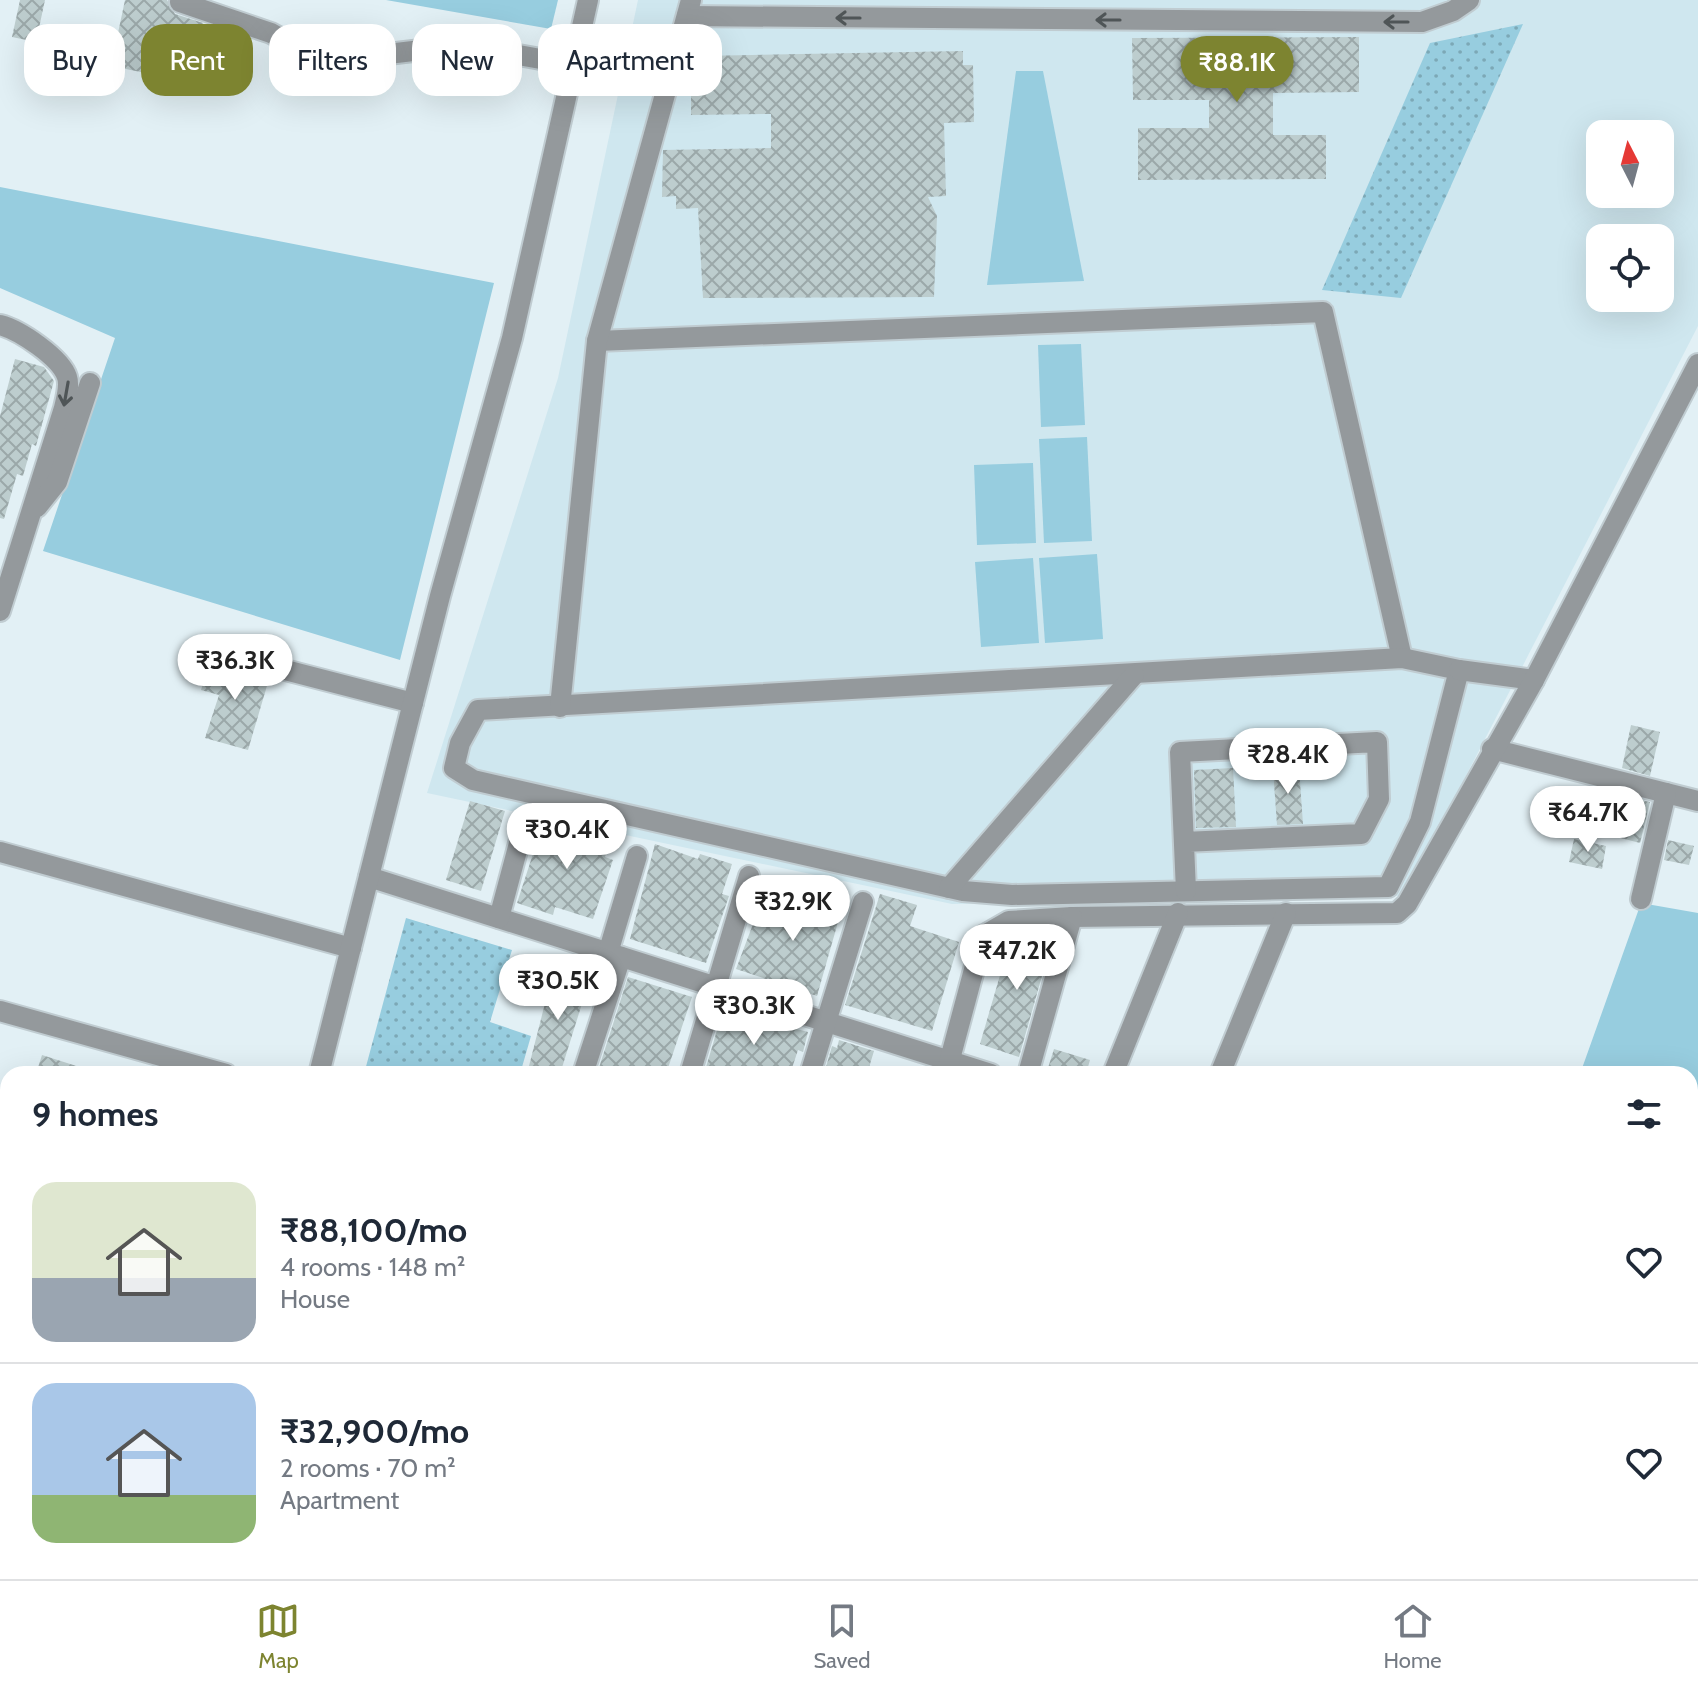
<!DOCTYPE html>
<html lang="en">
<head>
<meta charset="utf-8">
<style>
  :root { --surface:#fff; --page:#f2f2f3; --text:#1f2937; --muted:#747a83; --line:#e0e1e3; --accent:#7d8430 }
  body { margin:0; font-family:Cabin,sans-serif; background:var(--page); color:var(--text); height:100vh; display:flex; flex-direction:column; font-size:30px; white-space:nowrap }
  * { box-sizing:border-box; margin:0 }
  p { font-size:26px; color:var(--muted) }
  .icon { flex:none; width:44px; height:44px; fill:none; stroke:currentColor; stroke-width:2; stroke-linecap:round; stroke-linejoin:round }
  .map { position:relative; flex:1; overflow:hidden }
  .drawer { position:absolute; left:0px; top:1066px; width:1698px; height:514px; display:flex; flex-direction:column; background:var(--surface); border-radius:24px 24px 0 0; box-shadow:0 8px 32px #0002 }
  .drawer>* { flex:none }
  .guide { position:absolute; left:24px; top:24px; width:800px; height:72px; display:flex; gap:16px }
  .needle { width:52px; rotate:354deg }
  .controls { position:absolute; left:1586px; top:120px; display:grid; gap:16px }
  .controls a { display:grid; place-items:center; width:88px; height:88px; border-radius:16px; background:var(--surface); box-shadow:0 8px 32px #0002; font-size:40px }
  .price { position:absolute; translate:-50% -68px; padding:0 18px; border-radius:28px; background:#fff; color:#222; font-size:26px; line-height:52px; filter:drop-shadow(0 2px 4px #0008) }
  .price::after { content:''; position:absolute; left:50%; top:48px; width:24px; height:18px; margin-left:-12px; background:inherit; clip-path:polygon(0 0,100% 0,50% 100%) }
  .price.active { background:var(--accent); color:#fff }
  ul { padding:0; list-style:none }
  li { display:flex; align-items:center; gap:24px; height:200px; padding:0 32px }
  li+li { border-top:2px solid var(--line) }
  li span { display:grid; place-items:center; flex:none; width:224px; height:160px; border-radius:24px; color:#555 }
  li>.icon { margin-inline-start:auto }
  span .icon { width:96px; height:96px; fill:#fffc; stroke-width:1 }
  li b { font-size:34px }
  h2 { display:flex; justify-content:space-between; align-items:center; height:96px; padding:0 32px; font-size:34px }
  .chip { padding:0 28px; border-radius:24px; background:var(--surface); box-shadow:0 8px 32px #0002; font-size:28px; line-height:72px }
  .chip.active { background:var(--accent); color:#fff }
  .dock { display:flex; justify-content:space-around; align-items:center; height:112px; border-top:2px solid var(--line); background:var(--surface); font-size:22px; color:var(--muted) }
  .dock a { display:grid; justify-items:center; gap:4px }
  .dock .active { color:var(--accent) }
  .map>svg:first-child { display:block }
</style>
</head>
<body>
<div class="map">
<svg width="1698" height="1579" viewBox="0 0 1698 1579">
  <defs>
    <pattern id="park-dots" width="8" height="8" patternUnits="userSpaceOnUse" patternTransform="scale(2)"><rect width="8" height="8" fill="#97cddf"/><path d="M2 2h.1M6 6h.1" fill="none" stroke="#7ca8b6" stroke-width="1.8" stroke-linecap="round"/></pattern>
    <pattern id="building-cross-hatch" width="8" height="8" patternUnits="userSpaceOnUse" patternTransform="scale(2)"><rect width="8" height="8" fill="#bdcdce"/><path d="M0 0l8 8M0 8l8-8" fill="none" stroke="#9ba8a9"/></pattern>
  </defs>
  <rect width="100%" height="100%" fill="#e2f0f5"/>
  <path fill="#cfe7ef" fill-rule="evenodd" d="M638 0H1698V326L1404 896 952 904 427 793 558 378ZM1600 134H1660V194H1600ZM1600 238H1660V298H1600Z"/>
  <g fill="#97cddf">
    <path d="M386 0H558L551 29Z"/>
    <path d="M1016 71H1043L1084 281 987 285Z"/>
    <path d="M0 187 494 283 400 660 43 551 115 338 0 288Z"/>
    <path d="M1081 344 1085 425 1041 427 1038 345Z"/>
    <path d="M1087 437 1092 541 1044 543 1039 439Z"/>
    <path d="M1033 463 1036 543 977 545 974 465Z"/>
    <path d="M1097 554 1103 639 1045 643 1039 558Z"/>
    <path d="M1033 558 1039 643 981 647 975 562Z"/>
    <path d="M1641 903 1698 913V1395L1690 1393V1074H1580Z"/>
    <path d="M1066 1572H1223L1221 1579H1063Z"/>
  </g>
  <g fill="url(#park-dots)">
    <path d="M1523 24 1401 298 1322 290 1430 43Z"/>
    <path d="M406 918 512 950 490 1022 531 1036 520 1074H364Z"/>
  </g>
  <g fill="url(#building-cross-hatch)">
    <path d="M20 0H45L36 42 12 37Z"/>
    <path d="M125 0H167L175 14 203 23 190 82 111 66Z"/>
    <path d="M1359 37V92L1273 93V135H1326V179L1138 180V128H1209V100H1133L1132 38Z"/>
    <path d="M963 51V65H973L974 122 944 123 946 196 928 197 937 216 934 297 703 298 698 208 676 209V196L662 197 663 150 771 148V114L691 115V68H702V56Z"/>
    <path d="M15 359 44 367 54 381 36 446 32 444 23 476 17 474 4 519 0 518V416Z"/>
    <path d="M241 653 252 656 251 673 269 679 248 750 205 738 219 695 201 690 210 661 236 669Z"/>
    <path d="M1631 725 1660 732 1650 776 1622 768Z"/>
    <path d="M1233 768 1236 827 1196 828 1194 770Z"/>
    <path d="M1299 768 1303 824 1277 825 1273 769Z"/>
    <path d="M1624 796 1650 802 1640 843 1613 836Z"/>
    <path d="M470 801 505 811 481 891 446 880Z"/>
    <path d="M544 820 590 836 592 829 612 835 605 857 613 860 593 919 555 907 553 915 517 903Z"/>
    <path d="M1574 839 1606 846 1602 869 1569 862Z"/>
    <path d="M1668 840 1694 846 1689 865 1664 860Z"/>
    <path d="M655 844 698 859 700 854 732 864 722 894 729 896 706 963 630 939Z"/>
    <path d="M808 890 844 901 817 996 736 969 761 903 799 915Z"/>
    <path d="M880 894 917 905 910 926 959 942 932 1031 845 1005Z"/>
    <path d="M1045 932 1054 934 1019 1057 980 1044 1012 934Z"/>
    <path d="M554 968 590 978 560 1074H541L528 1070Z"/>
    <path d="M628 977 692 997 666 1074H597Z"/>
    <path d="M723 1010 808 1032 803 1052 798 1050 790 1074H704Z"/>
    <path d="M839 1040 874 1051 867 1074H824L832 1046 837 1048Z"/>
    <path d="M1054 1049 1090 1060 1086 1074 1047 1071Z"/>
    <path d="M42 1055 92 1071V1074H36Z"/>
  </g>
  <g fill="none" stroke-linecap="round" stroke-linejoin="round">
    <g stroke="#c0ccd1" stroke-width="24">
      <g id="minor">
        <path d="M180 2 271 33 313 56 338 60 463 45 574 65"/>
        <path d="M687 16 1422 22 1453 11 1469 0"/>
        <path d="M0 325C20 330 61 358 67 377 70 386 66 399 64 408L0 611"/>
        <path d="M597 341 1323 312 1402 658"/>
        <path d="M37 507 57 482 90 383"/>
        <path d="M1402 658 1459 670 1420 822 1388 887 1012 895 963 891 473 780 454 768 460 743 478 710Z"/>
        <path d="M262 664 413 703"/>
        <path d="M1459 670 1534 680"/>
        <path d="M560 707 597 341 691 0"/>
        <path d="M1492 749 1698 801"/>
        <path d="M1184 842 1361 834 1379 799 1377 742 1180 752 1186 891"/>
        <path d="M0 852 351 948"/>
        <path d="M369 877 991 1074"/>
        <path d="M949 888 1134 675"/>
        <path d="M1641 899 1666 793"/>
        <path d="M499 918 522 832"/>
        <path d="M608 953 637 856"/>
        <path d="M0 1011 226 1074"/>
        <path d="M319 1074 440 596 512 338 588 0"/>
        <path d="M583 1074 621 957"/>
        <path d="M690 1074 749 876"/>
        <path d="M810 1074 863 902"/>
        <path d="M946 1074 983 936 1009 921 1072 917 1397 913 1407 904 1534 680 1698 364"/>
        <path d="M1028 1074 1072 917"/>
        <path d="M1113 1074 1178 913"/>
        <path d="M1220 1074 1286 913"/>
        <path d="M0 1475 8 1478"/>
        <path d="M0 1539 8 1509"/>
        <path d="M0 1570 26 1579"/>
        <path d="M177 1579 179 1572"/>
        <path d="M455 1579 457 1572"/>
        <path d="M665 1579 668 1572"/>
        <path d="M935 1579 937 1572"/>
        <path d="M1025 1579 1027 1572"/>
        <path d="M1351 1579 1353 1572"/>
        <path d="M1509 1579 1511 1572"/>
      </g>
    </g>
    <path stroke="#889195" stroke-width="3" stroke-dasharray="6 6" stroke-linecap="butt" d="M331 1579 334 1572"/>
    <use href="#minor" stroke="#94999c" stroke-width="20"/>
  </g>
  <defs><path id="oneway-shaft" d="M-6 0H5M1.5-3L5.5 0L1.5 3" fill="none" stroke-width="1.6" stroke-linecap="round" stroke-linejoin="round" transform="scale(2)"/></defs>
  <g stroke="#4f5557">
    <use href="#oneway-shaft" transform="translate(848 18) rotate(-180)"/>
    <use href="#oneway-shaft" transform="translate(1108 20) rotate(-180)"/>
    <use href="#oneway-shaft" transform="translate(1396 22) rotate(-180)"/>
    <use href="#oneway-shaft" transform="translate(66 394) rotate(100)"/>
  </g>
</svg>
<div class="controls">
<a><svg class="needle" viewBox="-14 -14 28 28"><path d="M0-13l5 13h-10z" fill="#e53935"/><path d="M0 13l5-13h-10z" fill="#747a83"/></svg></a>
<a><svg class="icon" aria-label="locate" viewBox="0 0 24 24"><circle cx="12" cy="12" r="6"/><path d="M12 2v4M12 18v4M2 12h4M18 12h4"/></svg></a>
</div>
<b class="price active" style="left:1237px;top:104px">₹88.1K</b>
<b class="price" style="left:235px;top:702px">₹36.3K</b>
<b class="price" style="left:1288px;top:796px">₹28.4K</b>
<b class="price" style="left:1588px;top:854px">₹64.7K</b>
<b class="price" style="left:567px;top:871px">₹30.4K</b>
<b class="price" style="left:793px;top:943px">₹32.9K</b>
<b class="price" style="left:1017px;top:992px">₹47.2K</b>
<b class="price" style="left:558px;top:1022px">₹30.5K</b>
<b class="price" style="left:754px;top:1047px">₹30.3K</b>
<div class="guide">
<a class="chip">Buy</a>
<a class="chip active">Rent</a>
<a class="chip">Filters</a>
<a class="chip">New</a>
<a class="chip">Apartment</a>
</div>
<section class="drawer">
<h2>9 homes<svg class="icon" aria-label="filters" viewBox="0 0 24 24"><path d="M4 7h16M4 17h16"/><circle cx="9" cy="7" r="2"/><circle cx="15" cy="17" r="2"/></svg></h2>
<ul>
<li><span style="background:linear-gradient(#dfe7d0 60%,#9aa5b1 0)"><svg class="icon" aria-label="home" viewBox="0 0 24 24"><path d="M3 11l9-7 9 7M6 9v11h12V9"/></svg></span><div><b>₹88,100/mo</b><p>4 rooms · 148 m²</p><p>House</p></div><svg class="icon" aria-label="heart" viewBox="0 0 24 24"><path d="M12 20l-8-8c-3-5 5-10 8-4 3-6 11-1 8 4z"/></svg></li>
<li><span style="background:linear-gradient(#a9c7e8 70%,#8fb573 0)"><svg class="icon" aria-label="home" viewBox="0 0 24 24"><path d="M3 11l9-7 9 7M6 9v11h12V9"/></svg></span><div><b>₹32,900/mo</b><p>2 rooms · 70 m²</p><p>Apartment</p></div><svg class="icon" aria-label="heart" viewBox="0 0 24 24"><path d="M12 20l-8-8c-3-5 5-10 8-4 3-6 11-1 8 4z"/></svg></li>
</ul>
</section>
</div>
<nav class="dock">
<a class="active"><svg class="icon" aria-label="map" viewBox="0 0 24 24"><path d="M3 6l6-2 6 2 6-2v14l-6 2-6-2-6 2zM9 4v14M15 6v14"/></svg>Map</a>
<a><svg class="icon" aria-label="saved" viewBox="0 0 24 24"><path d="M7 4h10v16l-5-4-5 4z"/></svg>Saved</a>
<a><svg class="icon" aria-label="home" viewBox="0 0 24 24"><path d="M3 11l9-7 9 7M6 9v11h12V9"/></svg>Home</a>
</nav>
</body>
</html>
